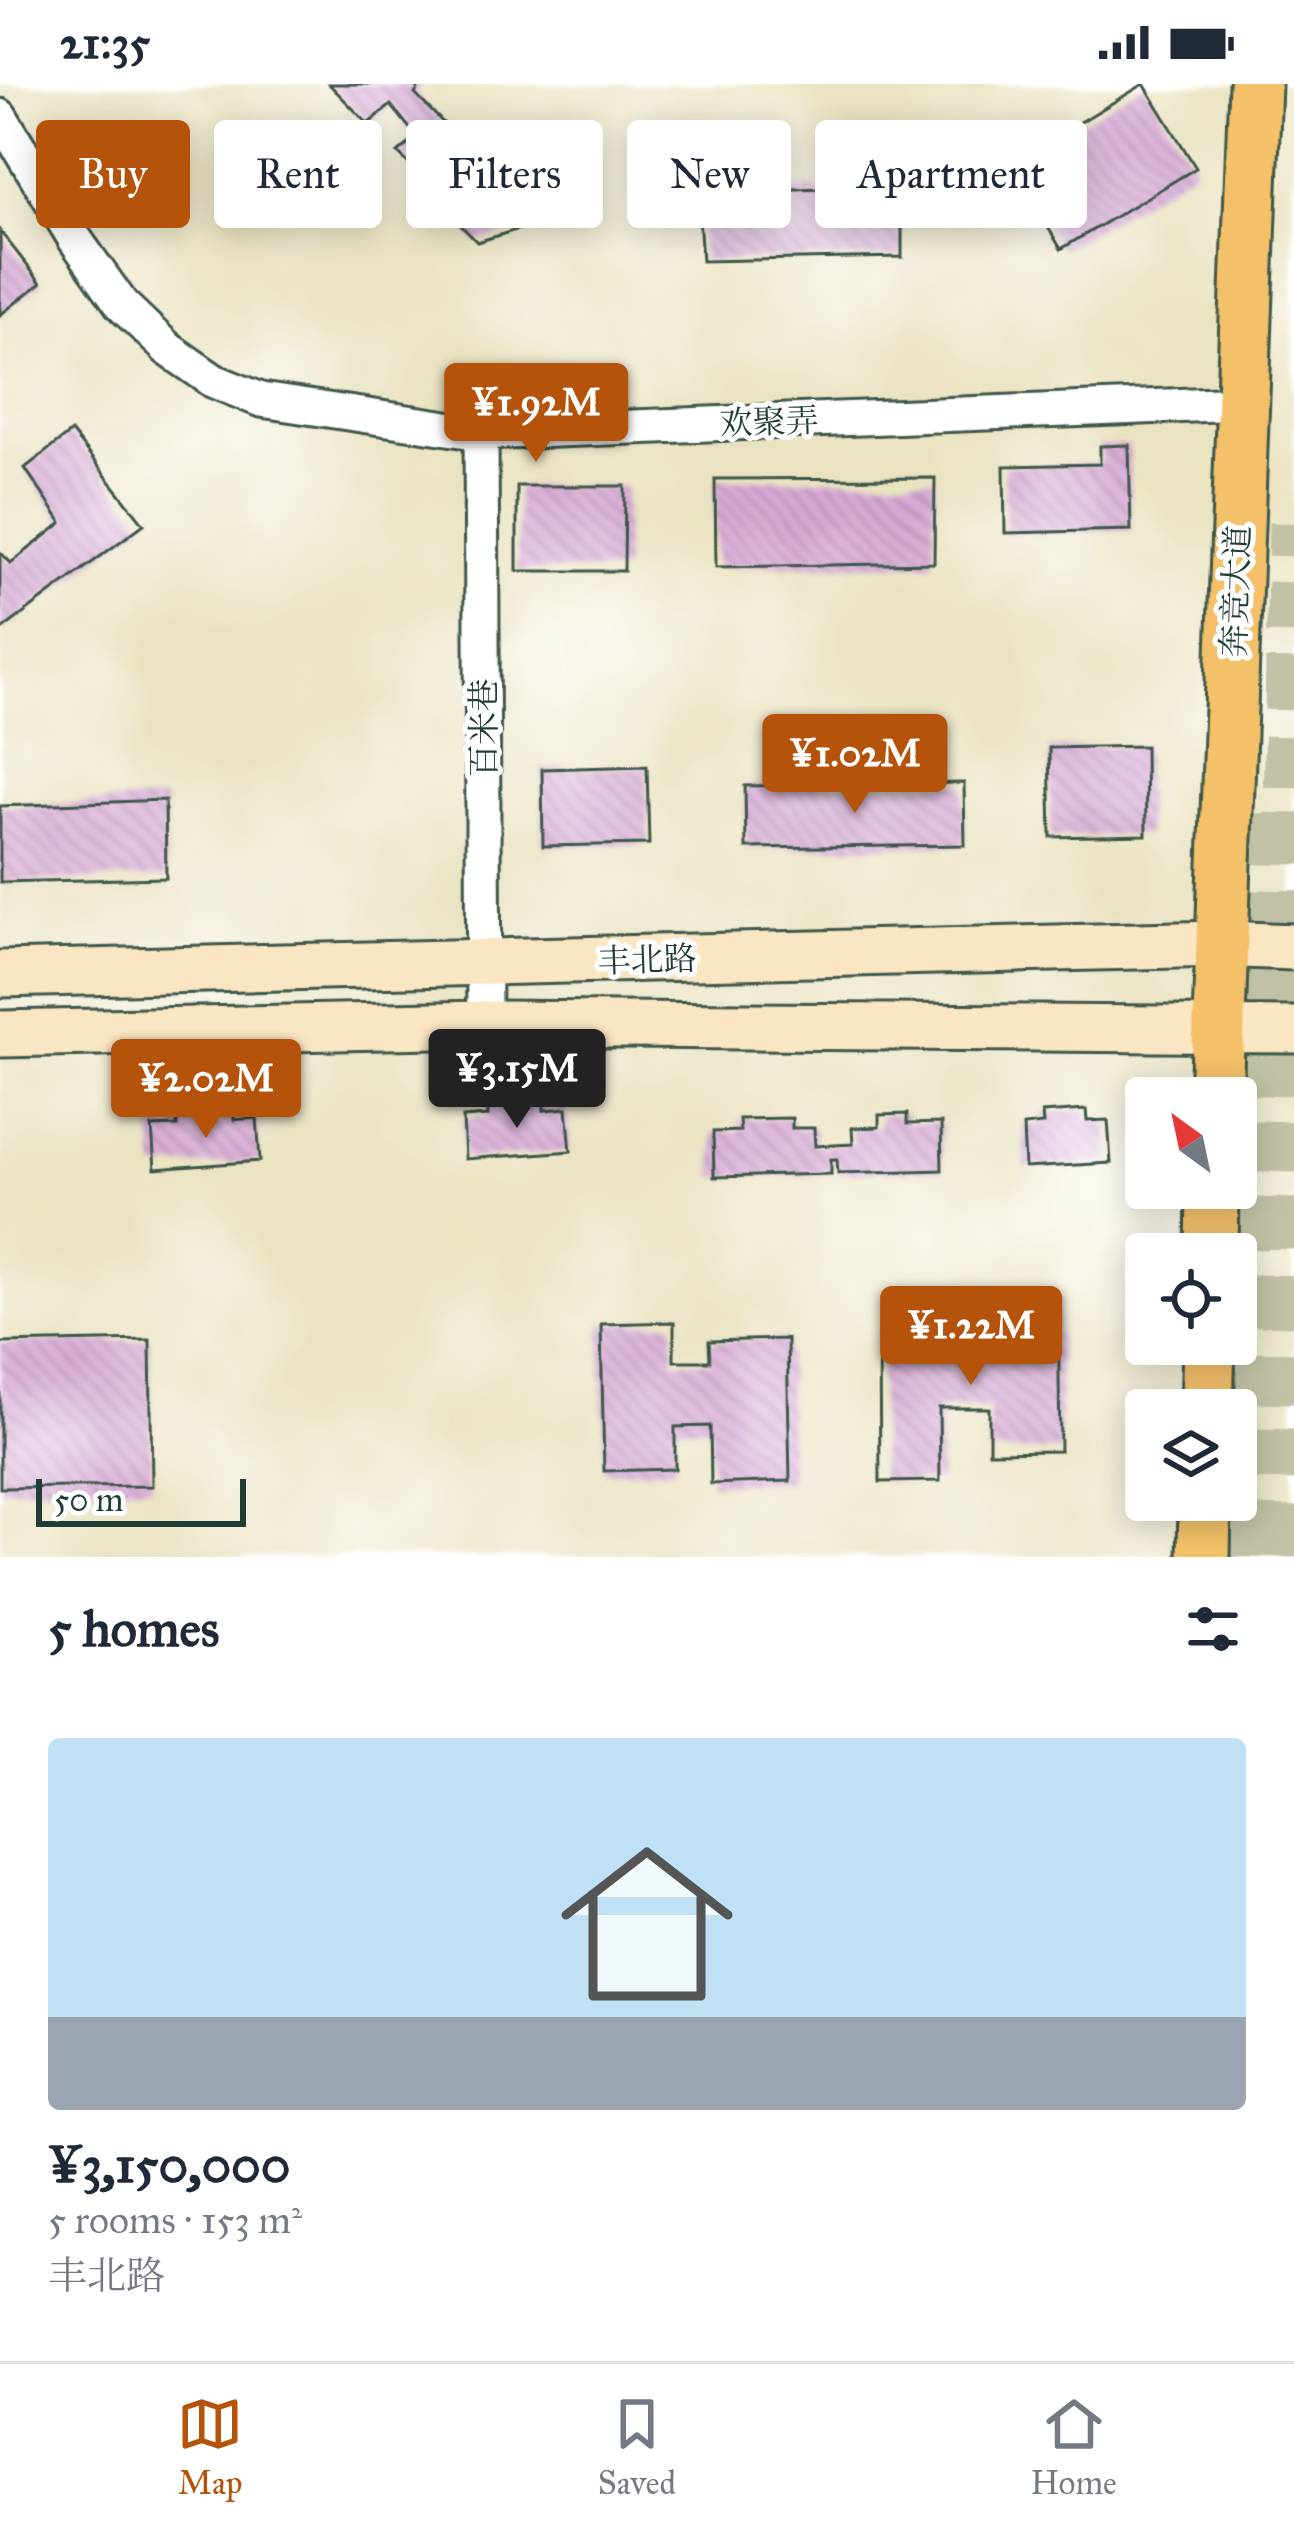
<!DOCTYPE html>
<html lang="en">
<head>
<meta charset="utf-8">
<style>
  :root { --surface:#fff; --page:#f2f2f3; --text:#1f2937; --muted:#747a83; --line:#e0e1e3; --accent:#b45309 }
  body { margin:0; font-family:"IM FELL Great Primer","Noto Serif SC",serif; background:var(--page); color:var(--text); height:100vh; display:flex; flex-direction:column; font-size:45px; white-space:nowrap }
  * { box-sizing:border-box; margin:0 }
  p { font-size:39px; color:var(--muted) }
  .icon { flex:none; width:66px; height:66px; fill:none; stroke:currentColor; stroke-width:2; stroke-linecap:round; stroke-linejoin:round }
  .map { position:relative; height:1473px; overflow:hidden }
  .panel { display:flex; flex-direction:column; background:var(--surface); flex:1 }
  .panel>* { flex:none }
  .banner { position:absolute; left:36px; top:36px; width:1224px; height:108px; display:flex; gap:24px }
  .needle { width:78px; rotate:327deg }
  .controls { position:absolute; left:1125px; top:993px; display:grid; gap:24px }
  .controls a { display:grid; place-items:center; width:132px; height:132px; border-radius:12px; background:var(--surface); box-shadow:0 6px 30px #0003; font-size:60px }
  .scale { position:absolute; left:36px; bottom:30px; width:210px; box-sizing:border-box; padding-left:12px; border:6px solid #1f3d34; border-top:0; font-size:33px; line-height:42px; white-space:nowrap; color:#1f3d34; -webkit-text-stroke:9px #fff; paint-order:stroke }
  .price { position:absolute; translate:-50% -102px; padding:0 27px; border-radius:12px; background:var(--accent); color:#fff; font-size:39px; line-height:78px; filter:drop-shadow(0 3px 6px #0008) }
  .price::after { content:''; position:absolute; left:50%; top:72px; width:36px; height:27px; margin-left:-18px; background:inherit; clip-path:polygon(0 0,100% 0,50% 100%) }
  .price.active { background:#222; color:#fff }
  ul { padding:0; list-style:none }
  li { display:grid; align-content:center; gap:24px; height:636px; padding:0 48px }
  li span { display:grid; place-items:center; height:372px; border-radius:12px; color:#555 }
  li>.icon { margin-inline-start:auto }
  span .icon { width:216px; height:216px; fill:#fffc; stroke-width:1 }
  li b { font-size:51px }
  h2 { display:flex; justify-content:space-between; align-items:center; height:144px; padding:0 48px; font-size:51px }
  .tag { padding:0 42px; border-radius:12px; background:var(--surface); box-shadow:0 6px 30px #0003; font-size:42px; line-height:108px }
  .tag.active { background:var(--accent); color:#fff }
  .status { display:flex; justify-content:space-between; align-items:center; height:84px; padding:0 60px; background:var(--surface); direction:ltr }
  .status svg { height:33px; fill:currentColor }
  .tabs { display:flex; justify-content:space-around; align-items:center; height:168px; border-top:3px solid var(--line); background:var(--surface); font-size:33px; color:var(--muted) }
  .tabs a { display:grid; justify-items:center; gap:6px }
  .tabs .active { color:var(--accent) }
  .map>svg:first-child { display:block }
</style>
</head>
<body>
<div class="status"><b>21:35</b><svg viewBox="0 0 49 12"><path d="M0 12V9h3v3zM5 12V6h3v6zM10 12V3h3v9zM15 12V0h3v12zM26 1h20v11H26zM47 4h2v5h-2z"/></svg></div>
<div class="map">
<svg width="1294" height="1473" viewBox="0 0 1294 1473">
  <defs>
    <pattern id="building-back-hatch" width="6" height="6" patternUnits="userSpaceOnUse" patternTransform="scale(3)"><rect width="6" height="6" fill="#d8a9d5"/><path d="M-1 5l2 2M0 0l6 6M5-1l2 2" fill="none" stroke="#af8bae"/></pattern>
  </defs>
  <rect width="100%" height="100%" fill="#fff"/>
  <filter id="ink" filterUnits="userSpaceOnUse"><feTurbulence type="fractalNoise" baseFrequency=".00833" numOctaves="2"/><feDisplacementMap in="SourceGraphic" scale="24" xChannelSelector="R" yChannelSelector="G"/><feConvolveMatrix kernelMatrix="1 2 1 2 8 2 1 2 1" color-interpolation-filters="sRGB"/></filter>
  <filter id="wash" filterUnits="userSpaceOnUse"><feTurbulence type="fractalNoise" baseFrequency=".004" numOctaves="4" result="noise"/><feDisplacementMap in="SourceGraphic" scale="48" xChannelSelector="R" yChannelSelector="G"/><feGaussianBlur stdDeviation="2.7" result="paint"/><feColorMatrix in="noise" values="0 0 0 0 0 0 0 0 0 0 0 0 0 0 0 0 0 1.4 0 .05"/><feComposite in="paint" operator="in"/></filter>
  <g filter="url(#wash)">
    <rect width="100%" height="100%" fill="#eae3c1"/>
    <g id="blocks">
      <g fill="url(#building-back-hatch)">
        <path d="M329 0H421L415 10 502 99 540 86 562 132 477 158 443 123 463 103 441 85 427 98 398 69 417 53 391 21 368 40Z"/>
        <path d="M1144 0 1196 84 1061 165 1010 80Z"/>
        <path d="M902 64V173L702 177 695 73 758 70 762 106 860 103 859 65Z"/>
        <path d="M0 147 41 199 0 231Z"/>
        <path d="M71 348 144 440 0 547V468L11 479 62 439 25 384Z"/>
        <path d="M1129 361 1131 446 1005 449 1004 382 1100 380V362Z"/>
        <path d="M935 394 934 479 716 483 715 395Z"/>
        <path d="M517 402H625L624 487H517Z"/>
        <path d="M1145 662 1146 751 1051 753 1049 664Z"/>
        <path d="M647 682 649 760 543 762 542 685Z"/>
        <path d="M964 699 965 761 746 764 745 702Z"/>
        <path d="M165 716 166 794 0 798V722Z"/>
        <path d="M544 1016V1026L567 1024 571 1067 465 1075 463 1034 488 1032 487 1020Z"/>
        <path d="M233 1026 234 1036 257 1034 260 1077 155 1085 152 1043 177 1042V1030Z"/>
        <path d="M1086 1026 1087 1037 1108 1036 1111 1079 1025 1084 1023 1042 1043 1040 1042 1029Z"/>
        <path d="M907 1030V1040L941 1039 942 1086 838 1089 837 1075H831V1090L714 1093 713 1048 740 1047 739 1035 792 1034V1044H814L815 1062 853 1060 852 1044 879 1043V1031Z"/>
        <path d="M1058 1215 1060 1367 989 1368V1324H939L940 1397 880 1398 879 1251 947 1250V1266L982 1265V1216Z"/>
        <path d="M674 1238V1277H710L709 1257 787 1255 790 1397 711 1400 710 1342 675 1343V1385L604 1387 601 1240Z"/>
        <path d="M150 1256 152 1402 0 1404V1259Z"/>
      </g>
    </g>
  </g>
  <g filter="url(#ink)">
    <use href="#blocks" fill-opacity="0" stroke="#3d5649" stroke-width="3"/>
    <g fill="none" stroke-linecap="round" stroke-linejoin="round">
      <g stroke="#c1c2a5" stroke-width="51" stroke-dasharray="51 26" stroke-linecap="butt">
        <path d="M1236 1473 1252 714"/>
        <path d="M1272 1473 1294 439"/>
      </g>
      <g stroke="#3d5649" stroke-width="39">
        <g id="street">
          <path d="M0 32 75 155 122 221 168 265 214 297 261 316 481 349 1243 319"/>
          <path d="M481 349 484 940"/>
        </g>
      </g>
      <g stroke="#3d5649" stroke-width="51">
        <g id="secondary">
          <path d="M0 890 1220 860 1294 863"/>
          <path d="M0 950 484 940 1294 946"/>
        </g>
      </g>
      <g stroke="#3d5649" stroke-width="57">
        <g id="primary">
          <path d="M1216 1014 1255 0"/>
          <path d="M1212 1170 1213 1104"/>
          <path d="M1207 1326 1209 1260"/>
          <path d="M1204 1473 1205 1416"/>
        </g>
      </g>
      <use href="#street" stroke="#fff" stroke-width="33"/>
      <use href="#secondary" stroke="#fbe6c3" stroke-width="45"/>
      <use href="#primary" stroke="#f4c16a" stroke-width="51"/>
    </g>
  </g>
  <g text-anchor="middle" stroke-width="10" stroke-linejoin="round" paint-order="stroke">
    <g font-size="33" fill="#1f3d34" stroke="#fff">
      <text transform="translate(769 337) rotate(-2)" y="12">欢聚弄</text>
      <text transform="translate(1235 507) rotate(-88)" y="12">奔竞大道</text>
      <text transform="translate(483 644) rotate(-90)" y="12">百米巷</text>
      <text transform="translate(647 875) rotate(-2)" y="12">丰北路</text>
    </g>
  </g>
</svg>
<div class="controls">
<a><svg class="needle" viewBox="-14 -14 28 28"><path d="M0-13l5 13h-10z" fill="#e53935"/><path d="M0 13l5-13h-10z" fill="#747a83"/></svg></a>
<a><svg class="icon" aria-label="locate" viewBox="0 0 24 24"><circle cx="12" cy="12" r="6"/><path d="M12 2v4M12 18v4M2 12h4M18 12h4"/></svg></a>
<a><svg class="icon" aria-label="layers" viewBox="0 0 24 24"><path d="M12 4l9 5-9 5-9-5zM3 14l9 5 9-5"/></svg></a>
</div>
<div class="scale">50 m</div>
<b class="price" style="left:536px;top:381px">¥1.92M</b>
<b class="price" style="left:855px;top:732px">¥1.02M</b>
<b class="price active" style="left:517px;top:1047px">¥3.15M</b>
<b class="price" style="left:206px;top:1057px">¥2.02M</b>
<b class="price" style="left:971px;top:1304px">¥1.22M</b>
<div class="banner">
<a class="tag active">Buy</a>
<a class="tag">Rent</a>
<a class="tag">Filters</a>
<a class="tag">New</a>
<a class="tag">Apartment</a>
</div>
</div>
<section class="panel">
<h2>5 homes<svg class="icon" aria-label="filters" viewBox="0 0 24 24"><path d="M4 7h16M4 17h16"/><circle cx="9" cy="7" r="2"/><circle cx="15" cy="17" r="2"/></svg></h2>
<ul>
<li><span style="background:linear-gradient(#bfe0f5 75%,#9aa5b1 0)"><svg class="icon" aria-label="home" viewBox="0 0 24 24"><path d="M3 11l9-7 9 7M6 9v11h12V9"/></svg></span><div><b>¥3,150,000</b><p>5 rooms · 153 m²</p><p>丰北路</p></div></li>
</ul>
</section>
<nav class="tabs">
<a class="active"><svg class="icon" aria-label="map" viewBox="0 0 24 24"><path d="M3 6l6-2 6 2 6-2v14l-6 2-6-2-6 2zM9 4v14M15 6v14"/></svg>Map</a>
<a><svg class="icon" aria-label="saved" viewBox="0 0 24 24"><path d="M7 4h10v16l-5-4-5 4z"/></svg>Saved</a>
<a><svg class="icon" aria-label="home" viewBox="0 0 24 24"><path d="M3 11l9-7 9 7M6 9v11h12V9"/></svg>Home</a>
</nav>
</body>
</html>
